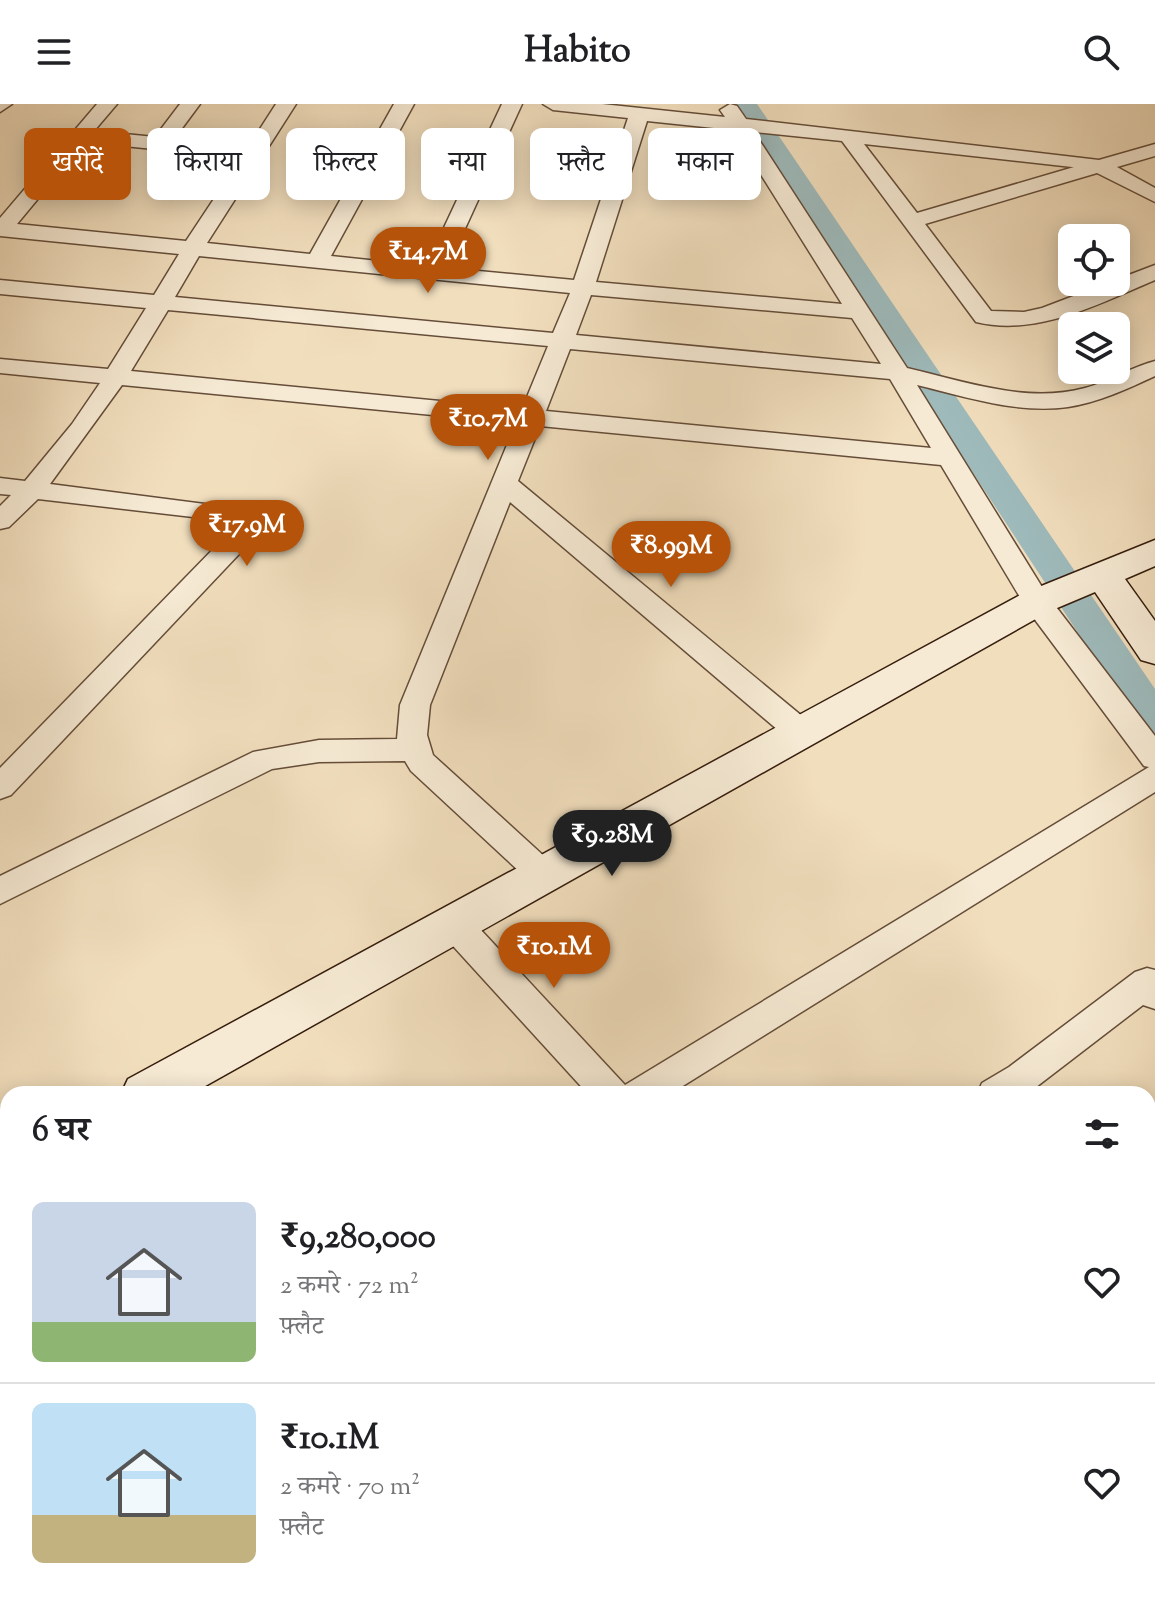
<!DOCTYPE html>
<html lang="hi">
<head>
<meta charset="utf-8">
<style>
  :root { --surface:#fff; --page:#f2f2f2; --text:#202124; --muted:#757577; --line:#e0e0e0; --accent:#b45309 }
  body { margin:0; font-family:"Sorts Mill Goudy","Noto Serif Devanagari",serif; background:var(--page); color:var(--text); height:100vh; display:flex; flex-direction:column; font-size:30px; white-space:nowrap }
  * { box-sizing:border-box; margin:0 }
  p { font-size:26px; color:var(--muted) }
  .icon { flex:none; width:44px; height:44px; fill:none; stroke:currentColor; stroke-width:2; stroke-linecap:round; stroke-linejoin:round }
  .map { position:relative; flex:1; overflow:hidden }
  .side { position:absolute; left:0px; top:982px; width:1156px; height:512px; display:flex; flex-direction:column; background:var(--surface); border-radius:24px 24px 0 0; box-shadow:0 4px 20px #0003 }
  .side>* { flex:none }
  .hud { position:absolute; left:24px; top:24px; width:1108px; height:72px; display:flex; gap:16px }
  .fabs { position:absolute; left:1058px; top:120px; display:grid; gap:16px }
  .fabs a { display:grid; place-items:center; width:72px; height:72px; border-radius:12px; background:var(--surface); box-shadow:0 4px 20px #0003; font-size:40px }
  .price { position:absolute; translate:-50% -68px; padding:0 18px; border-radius:28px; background:var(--accent); color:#fff; font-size:26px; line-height:52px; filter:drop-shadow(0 2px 4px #0008) }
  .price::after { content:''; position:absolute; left:50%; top:48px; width:24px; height:18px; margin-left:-12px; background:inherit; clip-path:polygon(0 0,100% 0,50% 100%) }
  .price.active { background:#222; color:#fff }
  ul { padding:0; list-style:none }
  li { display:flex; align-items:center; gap:24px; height:200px; padding:0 32px }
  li+li { border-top:2px solid var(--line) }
  li span { display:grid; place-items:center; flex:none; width:224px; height:160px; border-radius:12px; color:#555 }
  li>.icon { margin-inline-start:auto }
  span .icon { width:96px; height:96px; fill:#fffc; stroke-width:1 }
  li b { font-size:34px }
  h2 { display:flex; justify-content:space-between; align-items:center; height:96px; padding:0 32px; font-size:34px }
  .chip { padding:0 28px; border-radius:12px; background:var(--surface); box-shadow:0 4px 20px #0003; font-size:28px; line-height:72px }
  .chip.active { background:var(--accent); color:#fff }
  header { display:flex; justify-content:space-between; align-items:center; height:104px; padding:0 32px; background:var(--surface); font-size:36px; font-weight:700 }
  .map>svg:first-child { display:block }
</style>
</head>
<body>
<header><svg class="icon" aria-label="menu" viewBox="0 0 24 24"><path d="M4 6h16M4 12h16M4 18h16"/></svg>Habito<svg class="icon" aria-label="search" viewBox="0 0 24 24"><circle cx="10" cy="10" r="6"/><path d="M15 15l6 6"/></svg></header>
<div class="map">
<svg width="1155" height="1494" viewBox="0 0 1155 1494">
  <rect width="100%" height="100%" fill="#f1debd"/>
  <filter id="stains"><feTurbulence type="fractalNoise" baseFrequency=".0025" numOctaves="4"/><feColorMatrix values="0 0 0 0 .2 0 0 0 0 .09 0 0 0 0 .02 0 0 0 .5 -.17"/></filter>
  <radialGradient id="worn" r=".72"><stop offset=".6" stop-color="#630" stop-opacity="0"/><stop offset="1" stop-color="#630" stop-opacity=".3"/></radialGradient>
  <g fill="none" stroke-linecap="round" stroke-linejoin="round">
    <path fill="#9ebabb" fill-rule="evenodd" d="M731 0H757L1155 585V629L1141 625Z"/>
    <g stroke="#654d39" stroke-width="3">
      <g id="street">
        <path d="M0 0H12L0 8Z"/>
        <path d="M97 0H117L94 27 155 33 180 0H200L174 35 249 42 276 0H296L207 139 310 150 394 0H414L331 152 426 162 502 0H522L447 164 574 176 628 14 553 6 543 0H602L725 13 720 6 730 0 737 2 746 15 1099 56 1155 40V52L1117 63 1155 84V98L1097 69 925 120 991 207 1024 208 1042 204 1155 161V176C1100 199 1038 233 976 218L842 37 754 28 907 264C964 277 1026 300 1085 284 1109 278 1131 263 1155 257V272C1127 285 1099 298 1068 303 1018 310 966 293 917 281L1047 491 1155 632V688L670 990H588L443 831 438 821 443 811 455 808 467 811 625 981 1149 663 1144 662 1027 505 941 361 540 322 518 377 814 622 818 630 814 638 803 641 792 638 510 398 430 601 427 631 433 651 556 763 561 772 556 781 545 785 534 781 411 667 405 657 319 658 272 665 0 800V772L253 648 319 636 397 635 400 601 516 319 122 281 50 380 228 403C251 412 254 428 241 448L11 691 0 695V664L221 437 224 428 221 421 210 415 38 395 9 423 0 425V402L11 391 0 390V374L25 377 72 320 100 279 0 269V255L108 265 146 204 0 190V176L154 191 179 150 0 132V114ZM647 17 733 26 842 200 596 178ZM85 38 241 54 186 137 17 120ZM864 40 1072 63H1074L917 109ZM199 152 570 189 553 229 175 193ZM591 191 852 214 881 260 576 231ZM168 206 548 242 522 305 131 267ZM570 245 890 275 931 344 546 307Z"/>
        <path d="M1147 864 1155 866V905L1143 901 1027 990H977L982 979 1009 963 1135 868Z"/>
        <path d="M1148 1189 1155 1191V1241L1148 1238Z"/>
        <path d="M1148 1285 1155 1286V1328L1148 1327Z"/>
        <path d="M721 1486H765L764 1494H720Z"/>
      </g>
    </g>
    <g stroke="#361d0d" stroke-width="3">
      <g id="secondary">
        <path d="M1155 436V462L1125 475 1155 517V560L1141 556 1095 488 1050 507 191 990H121L128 975 1024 489Z"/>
        <path d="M8 1042V1091L0 1094V1046Z"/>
      </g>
    </g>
    <use href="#street" fill="#f6ead4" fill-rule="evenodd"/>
    <use href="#secondary" fill="#f6ead4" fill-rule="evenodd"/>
  </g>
  <rect width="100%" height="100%" filter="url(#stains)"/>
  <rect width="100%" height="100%" fill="url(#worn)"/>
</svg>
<div class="fabs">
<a><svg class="icon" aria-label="locate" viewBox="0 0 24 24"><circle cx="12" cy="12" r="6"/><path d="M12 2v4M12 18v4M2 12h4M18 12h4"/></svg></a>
<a><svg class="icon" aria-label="layers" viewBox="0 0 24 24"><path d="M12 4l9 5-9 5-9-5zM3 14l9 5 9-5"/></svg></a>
</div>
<b class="price" style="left:428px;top:191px">₹14.7M</b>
<b class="price" style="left:488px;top:358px">₹10.7M</b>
<b class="price" style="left:247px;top:464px">₹17.9M</b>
<b class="price" style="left:671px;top:485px">₹8.99M</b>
<b class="price active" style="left:612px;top:774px">₹9.28M</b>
<b class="price" style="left:554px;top:886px">₹10.1M</b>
<div class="hud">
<a class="chip active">खरीदें</a>
<a class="chip">किराया</a>
<a class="chip">फ़िल्टर</a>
<a class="chip">नया</a>
<a class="chip">फ़्लैट</a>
<a class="chip">मकान</a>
</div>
<section class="side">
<h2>6 घर<svg class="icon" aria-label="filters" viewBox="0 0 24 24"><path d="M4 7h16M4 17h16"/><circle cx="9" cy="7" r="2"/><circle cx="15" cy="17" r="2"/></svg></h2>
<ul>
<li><span style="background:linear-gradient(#c9d6e8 75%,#8fb573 0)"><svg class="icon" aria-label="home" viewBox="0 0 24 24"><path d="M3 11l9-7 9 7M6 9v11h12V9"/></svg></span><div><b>₹9,280,000</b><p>2 कमरे · 72 m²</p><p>फ़्लैट</p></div><svg class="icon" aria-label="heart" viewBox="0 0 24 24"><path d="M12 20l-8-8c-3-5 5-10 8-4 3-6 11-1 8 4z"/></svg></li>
<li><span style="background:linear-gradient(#bfe0f5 70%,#c2b280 0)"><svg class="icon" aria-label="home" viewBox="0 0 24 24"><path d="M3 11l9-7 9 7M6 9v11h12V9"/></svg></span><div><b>₹10.1M</b><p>2 कमरे · 70 m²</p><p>फ़्लैट</p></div><svg class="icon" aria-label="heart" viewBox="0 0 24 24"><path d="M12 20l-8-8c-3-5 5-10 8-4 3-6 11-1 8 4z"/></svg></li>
</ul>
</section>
</div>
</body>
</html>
